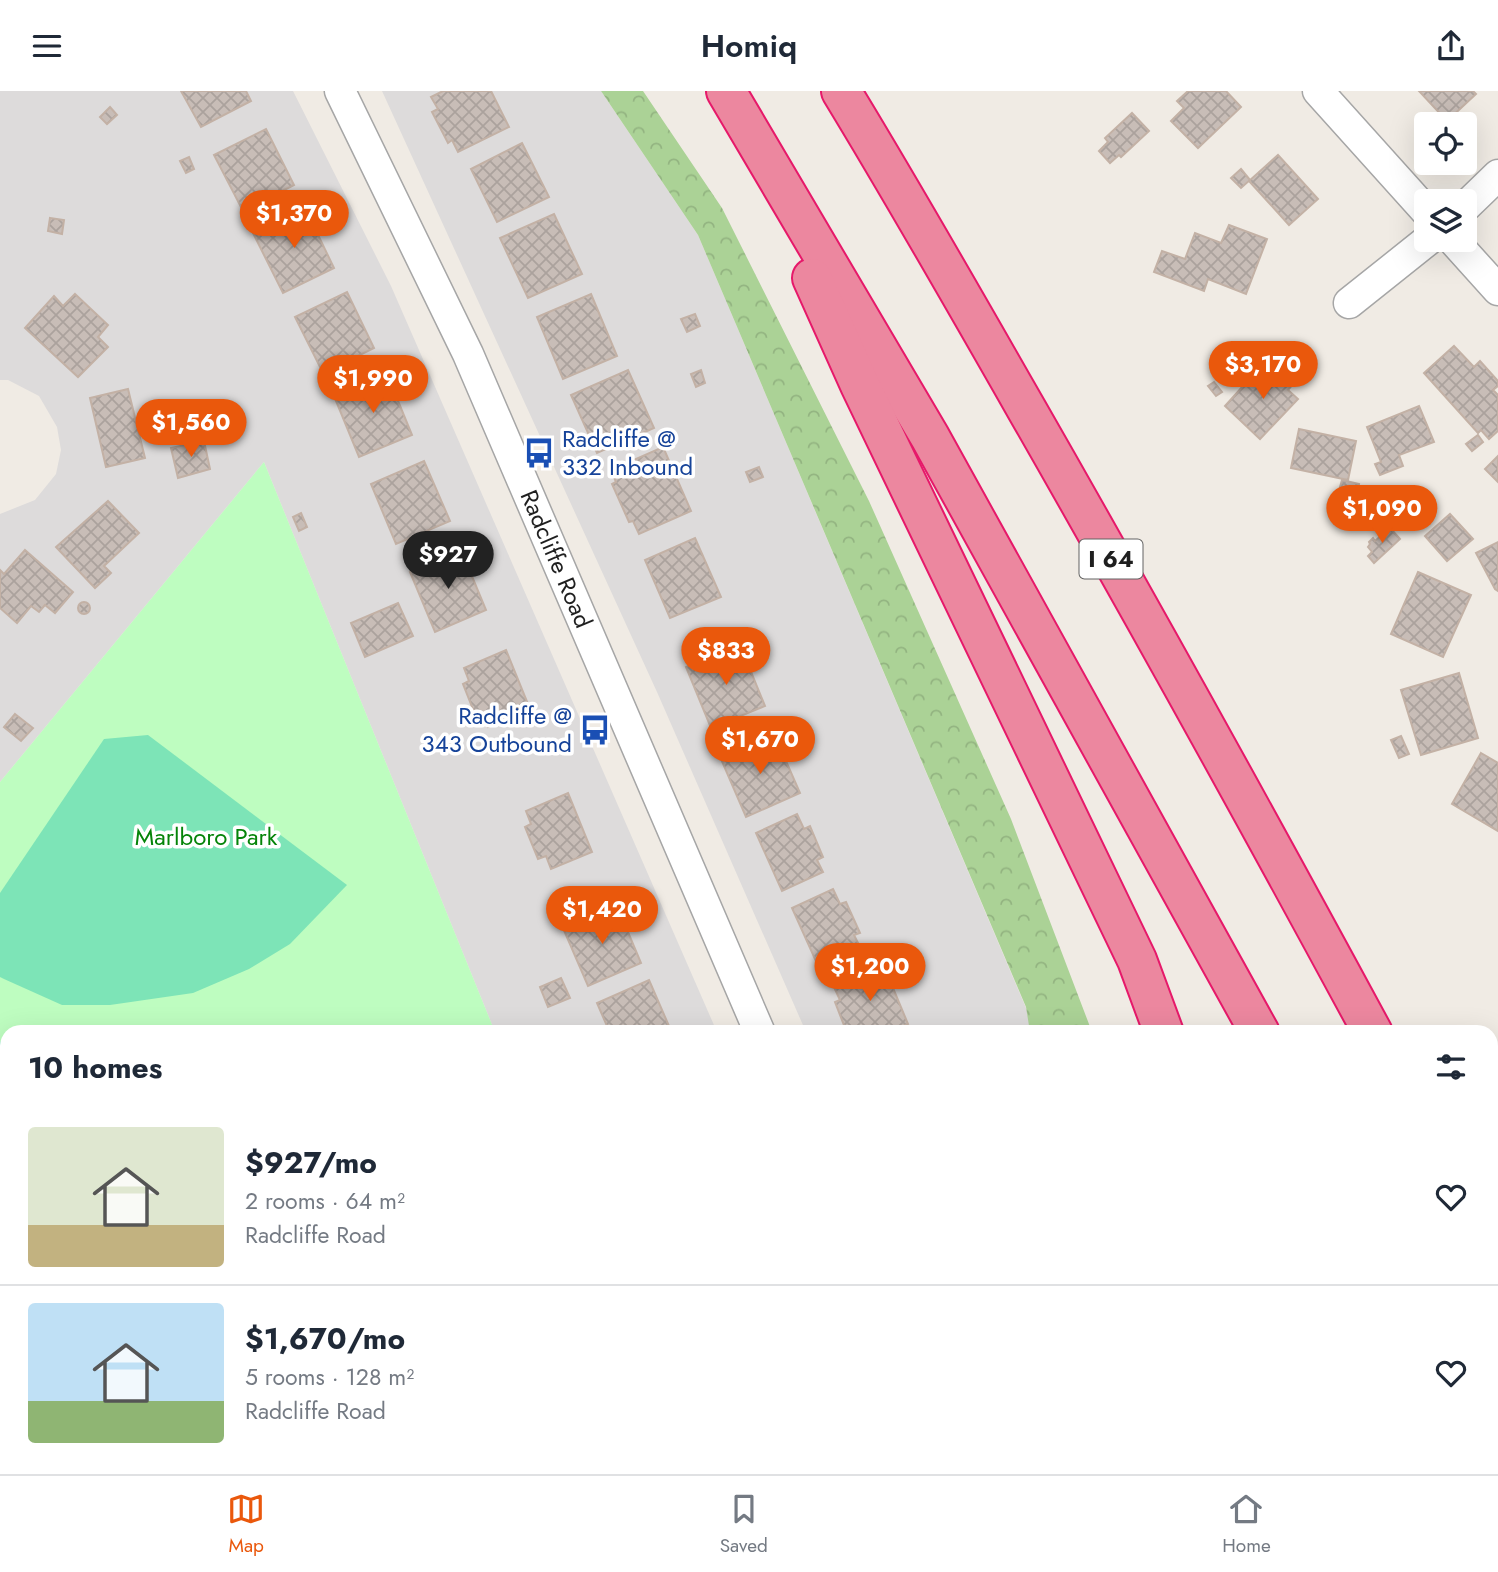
<!DOCTYPE html>
<html lang="en">
<head>
<meta charset="utf-8">
<style>
  :root { --surface:#fff; --page:#f2f2f3; --text:#1f2937; --muted:#747a83; --line:#e0e1e3; --accent:#ea580c }
  body { margin:0; font-family:Jost,sans-serif; background:var(--page); color:var(--text); height:100vh; display:flex; flex-direction:column; font-size:26px; white-space:nowrap }
  * { box-sizing:border-box; margin:0 }
  p { font-size:23px; color:var(--muted) }
  .icon { flex:none; width:38px; height:38px; fill:none; stroke:currentColor; stroke-width:2; stroke-linecap:round; stroke-linejoin:round }
  .map { position:relative; flex:1; overflow:hidden }
  .sheet { position:absolute; left:0px; top:934px; width:1498px; height:450px; display:flex; flex-direction:column; background:var(--surface); border-radius:21px 21px 0 0; box-shadow:0 7px 28px #0002 }
  .sheet>* { flex:none }
  .controls { position:absolute; left:1414px; top:21px; display:grid; gap:14px }
  .controls a { display:grid; place-items:center; width:63px; height:63px; border-radius:7px; background:var(--surface); box-shadow:0 7px 28px #0002; font-size:35px }
  .price { position:absolute; translate:-50% -60px; padding:0 16px; border-radius:24px; background:var(--accent); color:#fff; font-size:23px; line-height:46px; filter:drop-shadow(0 2px 4px #0008) }
  .price::after { content:''; position:absolute; left:50%; top:42px; width:21px; height:16px; margin-left:-10px; background:inherit; clip-path:polygon(0 0,100% 0,50% 100%) }
  .price.active { background:#222; color:#fff }
  ul { padding:0; list-style:none }
  li { display:flex; align-items:center; gap:21px; height:175px; padding:0 28px }
  li+li { border-top:2px solid var(--line) }
  li span { display:grid; place-items:center; flex:none; width:196px; height:140px; border-radius:7px; color:#555 }
  li>.icon { margin-inline-start:auto }
  span .icon { width:84px; height:84px; fill:#fffc; stroke-width:1 }
  li b { font-size:30px }
  h2 { display:flex; justify-content:space-between; align-items:center; height:84px; padding:0 28px; font-size:30px }
  header { display:flex; justify-content:space-between; align-items:center; height:91px; padding:0 28px; background:var(--surface); font-size:32px; font-weight:600 }
  .tabs { display:flex; justify-content:space-around; align-items:center; height:98px; border-top:2px solid var(--line); background:var(--surface); font-size:19px; color:var(--muted) }
  .tabs a { display:grid; justify-items:center; gap:4px }
  .tabs .active { color:var(--accent) }
  .map>svg:first-child { display:block }
</style>
</head>
<body>
<header><svg class="icon" aria-label="menu" viewBox="0 0 24 24"><path d="M4 6h16M4 12h16M4 18h16"/></svg>Homiq<svg class="icon" aria-label="share" viewBox="0 0 24 24"><path d="M12 15V3M7 8l5-5 5 5M5 13v7h14v-7"/></svg></header>
<div class="map">
<svg width="1498" height="1383" viewBox="0 0 1498 1383">
  <defs>
    <pattern id="forest-crowns" width="20" height="18" patternUnits="userSpaceOnUse" patternTransform="scale(1.75)"><rect width="20" height="18" fill="#abd296"/><path d="M2 6a3 3 0 1 1 6 0M12 15a3 3 0 1 1 6 0" fill="none" stroke="#93b481"/></pattern>
    <pattern id="building-cross-hatch" width="8" height="8" patternUnits="userSpaceOnUse" patternTransform="scale(1.75)"><rect width="8" height="8" fill="#c8bdb7"/><path d="M0 0l8 8M0 8l8-8" fill="none" stroke="#aba29d"/></pattern>
  </defs>
  <rect width="100%" height="100%" fill="#f0ebe4"/>
  <g fill="#dddbdb">
    <path d="M0 0H293L391 195 717 941H495L264 371 0 691V423L35 409 56 383 61 359 57 336 39 305 8 289H0Z"/>
    <path d="M382 0H601L698 144 1026 917 1032 941H806L657 601Z"/>
    <path d="M562 1377H769L767 1383H561Z"/>
    <path d="M850 1377H1051L1050 1383H849Z"/>
  </g>
  <path fill="url(#forest-crowns)" d="M601 0H643L722 117 869 410 1011 728 1092 941H1030L1026 916 698 144Z"/>
  <path fill="#befdc0" d="M264 371 495 941 7 942V1377H562L561 1383H0V691Z"/>
  <g fill="#7de4b7">
    <path d="M148 644 347 794 290 853 249 878 193 902 110 914H62L4 888 0 886V802L104 648Z"/>
    <path d="M0 950 7 956V1060L0 1069Z"/>
  </g>
  <path fill="#e3e3e3" d="M7 1354V1377H42L48 1383H0V1363Z"/>
  <g fill="url(#building-cross-hatch)" stroke="#c3b1a5" stroke-width="2">
    <path d="M181 0H246L251 10 201 36Z"/>
    <path d="M443 0H491L509 36 458 61 452 49 448 52 432 21 438 18 431 6Z"/>
    <path d="M1188 0H1226L1241 16 1198 57 1171 30 1184 17 1177 10Z"/>
    <path d="M1419 0H1473L1476 3 1447 30Z"/>
    <path d="M110 16 117 24 107 33 100 26Z"/>
    <path d="M1132 22 1149 40 1121 66 1119 64 1110 72 1099 60 1108 51 1105 47Z"/>
    <path d="M266 38 294 94 243 120 214 64Z"/>
    <path d="M522 52 549 106 497 131 471 78Z"/>
    <path d="M1278 64 1318 108 1289 134 1249 90Z"/>
    <path d="M189 66 194 78 186 82 180 70Z"/>
    <path d="M1241 78 1250 89 1241 97 1231 87Z"/>
    <path d="M305 117 334 177 283 202 253 142Z"/>
    <path d="M554 123 582 183 528 207 500 147Z"/>
    <path d="M50 127 64 129 62 143 48 140Z"/>
    <path d="M1229 134 1267 148 1246 203 1208 188 1204 200 1154 181 1162 160 1185 168 1195 142 1221 152Z"/>
    <path d="M347 201 374 257 323 282 295 226Z"/>
    <path d="M75 203 108 234 98 246 108 256 78 286 25 237 54 205 63 215Z"/>
    <path d="M591 203 617 265 563 288 537 226Z"/>
    <path d="M695 223 700 235 687 241 681 228Z"/>
    <path d="M1454 255 1474 276 1480 270 1498 290V295L1493 299 1498 304V340L1489 348 1481 339 1478 342 1424 282Z"/>
    <path d="M1262 274 1272 283 1277 278 1293 293 1288 299 1298 308 1260 348 1225 315Z"/>
    <path d="M628 279 654 337 597 362 571 304Z"/>
    <path d="M701 279 705 292 696 296 691 283Z"/>
    <path d="M387 283 412 344 359 366 334 305Z"/>
    <path d="M1214 291 1222 301 1216 305 1208 295Z"/>
    <path d="M128 298 145 367 106 376 90 307Z"/>
    <path d="M1419 315 1434 351 1399 364 1403 375 1380 384 1375 373 1381 371 1367 336Z"/>
    <path d="M1299 338 1356 350 1348 389 1291 377Z"/>
    <path d="M1478 344 1483 351 1472 360 1466 353Z"/>
    <path d="M204 350 210 378 178 387 171 357Z"/>
    <path d="M663 356 691 420 639 443 633 430 629 431 612 393 616 391 611 379Z"/>
    <path d="M1498 365V391L1485 378Z"/>
    <path d="M424 370 450 430 396 453 371 393Z"/>
    <path d="M759 376 763 386 750 391 746 381Z"/>
    <path d="M1342 389 1359 393 1356 407 1338 403Z"/>
    <path d="M108 410 139 442 104 475 111 482 95 497 56 456Z"/>
    <path d="M301 422 307 436 299 440 293 426Z"/>
    <path d="M1450 423 1473 448 1447 470 1425 445Z"/>
    <path d="M1390 437 1400 448 1374 472 1368 465 1372 461 1368 456 1370 453 1369 451 1373 447 1375 450Z"/>
    <path d="M695 447 721 506 670 527 645 469Z"/>
    <path d="M1498 451V500L1495 498 1476 462Z"/>
    <path d="M25 459 73 501 55 522 45 514 39 521 31 515 17 532 0 517V479L4 483Z"/>
    <path d="M461 459 486 519 435 541 410 481Z"/>
    <path d="M1418 481 1471 504 1443 566 1391 543Z"/>
    <circle cx="84" cy="517" r="6"/>
    <path d="M398 512 413 545 365 566 351 532Z"/>
    <path d="M740 554 765 615 711 637 686 576Z"/>
    <path d="M506 559 530 618 488 636 483 623 476 626 463 593 469 590 464 577Z"/>
    <path d="M1459 582 1478 647 1421 664 1401 599Z"/>
    <path d="M15 623 33 637 21 650 4 636Z"/>
    <path d="M775 645 800 702 746 726 721 668Z"/>
    <path d="M1401 645 1409 663 1399 667 1391 649Z"/>
    <path d="M1481 662 1498 672V740L1452 713Z"/>
    <path d="M568 702 592 761 551 778 546 765 538 768 525 736 531 733 526 720Z"/>
    <path d="M797 723 804 738 810 735 823 766 817 769 823 781 782 800 756 742Z"/>
    <path d="M833 798 840 813 846 811 860 842 854 844 861 858 819 877 792 817Z"/>
    <path d="M617 815 641 872 588 895 563 837Z"/>
    <path d="M883 873 908 933 887 942H852L851 940 847 942 835 911 840 909 833 894Z"/>
    <path d="M561 887 570 907 548 916 540 896Z"/>
    <path d="M649 889 672 942H610L597 912Z"/>
    <path d="M43 1377H130L137 1383H50Z"/>
    <path d="M595 1377 609 1379 608 1383H594Z"/>
    <path d="M669 1377H725L724 1383H683L668 1380Z"/>
    <path d="M890 1377H948L947 1383H888Z"/>
  </g>
  <g fill="none" stroke-linecap="round" stroke-linejoin="round">
    <g stroke="#a6a6a6" stroke-width="33">
      <g id="street">
        <path d="M340 0 468 263 760 942"/>
        <path d="M1318 0 1426 120"/>
        <path d="M1465 116 1498 84"/>
        <path d="M1453 149 1498 199"/>
        <path d="M1349 212 1428 149"/>
        <path d="M811 1383 812 1377"/>
      </g>
    </g>
    <g stroke="#e6196a" stroke-width="42">
      <g id="highway">
        <path d="M726 0 930 346 1260 942"/>
        <path d="M841 0C905 105 966 212 1027 319 1145 525 1260 733 1373 942"/>
        <path d="M812 187 860 294 1137 869 1164 942"/>
        <path d="M1491 1092 1498 1103"/>
        <path d="M1491 1158 1498 1171"/>
        <path d="M1491 1362 1498 1375"/>
        <path d="M1156 1383 1157 1377"/>
      </g>
    </g>
    <use href="#street" stroke="#fff" stroke-width="30"/>
    <use href="#highway" stroke="#ec879f" stroke-width="38"/>
  </g>
  <defs>
    <g id="bus-bare" transform="scale(2.415)"><path d="M-5-6H5V4H4V6H2V4H-2V6H-4V4H-5ZM-3.5-4V0h7V-4ZM-3.5 1.2v1.5H-2V1.2ZM2 1.2v1.5H3.5V1.2Z" fill="#1a4fb4" stroke="#fff" stroke-width="2.5" paint-order="stroke"/></g>
  </defs>
  <g fill-rule="evenodd">
    <use href="#bus-bare" x="539" y="362"/>
    <use href="#bus-bare" x="595" y="639"/>
  </g>
  <g text-anchor="middle" stroke-width="7" stroke-linejoin="round" paint-order="stroke">
    <rect fill="#fff" stroke="#626262" stroke-width="2" x="1079.5" y="448.5" width="63" height="39" rx="5"/>
    <g font-size="23" font-weight="bold" fill="#1f1f1f">
      <text x="1111" y="476">I 64</text>
    </g>
    <g font-size="24" fill="#164399" stroke="#fff" text-anchor="start">
      <text x="562" y="356">Radcliffe @<tspan x="562" dy="28">332 Inbound</tspan></text>
      <text x="572" y="633" text-anchor="end">Radcliffe @<tspan x="572" dy="28">343 Outbound</tspan></text>
    </g>
    <g font-size="24" fill="#1f1f1f" stroke="#fff">
      <text transform="translate(556 468) rotate(67)" y="8">Radcliffe Road</text>
    </g>
    <g font-size="24" fill="#058409" stroke="#fff">
      <text x="206" y="754">Marlboro Park</text>
    </g>
  </g>
</svg>
<div class="controls">
<a><svg class="icon" aria-label="locate" viewBox="0 0 24 24"><circle cx="12" cy="12" r="6"/><path d="M12 2v4M12 18v4M2 12h4M18 12h4"/></svg></a>
<a><svg class="icon" aria-label="layers" viewBox="0 0 24 24"><path d="M12 4l9 5-9 5-9-5zM3 14l9 5 9-5"/></svg></a>
</div>
<b class="price" style="left:294px;top:159px">$1,370</b>
<b class="price" style="left:1263px;top:310px">$3,170</b>
<b class="price" style="left:373px;top:324px">$1,990</b>
<b class="price" style="left:191px;top:368px">$1,560</b>
<b class="price" style="left:1382px;top:454px">$1,090</b>
<b class="price active" style="left:448px;top:500px">$927</b>
<b class="price" style="left:726px;top:596px">$833</b>
<b class="price" style="left:760px;top:685px">$1,670</b>
<b class="price" style="left:602px;top:855px">$1,420</b>
<b class="price" style="left:870px;top:912px">$1,200</b>
<section class="sheet">
<h2>10 homes<svg class="icon" aria-label="filters" viewBox="0 0 24 24"><path d="M4 7h16M4 17h16"/><circle cx="9" cy="7" r="2"/><circle cx="15" cy="17" r="2"/></svg></h2>
<ul>
<li><span style="background:linear-gradient(#dfe7d0 70%,#c2b280 0)"><svg class="icon" aria-label="home" viewBox="0 0 24 24"><path d="M3 11l9-7 9 7M6 9v11h12V9"/></svg></span><div><b>$927/mo</b><p>2 rooms · 64 m²</p><p>Radcliffe Road</p></div><svg class="icon" aria-label="heart" viewBox="0 0 24 24"><path d="M12 20l-8-8c-3-5 5-10 8-4 3-6 11-1 8 4z"/></svg></li>
<li><span style="background:linear-gradient(#bfe0f5 70%,#8fb573 0)"><svg class="icon" aria-label="home" viewBox="0 0 24 24"><path d="M3 11l9-7 9 7M6 9v11h12V9"/></svg></span><div><b>$1,670/mo</b><p>5 rooms · 128 m²</p><p>Radcliffe Road</p></div><svg class="icon" aria-label="heart" viewBox="0 0 24 24"><path d="M12 20l-8-8c-3-5 5-10 8-4 3-6 11-1 8 4z"/></svg></li>
</ul>
</section>
</div>
<nav class="tabs">
<a class="active"><svg class="icon" aria-label="map" viewBox="0 0 24 24"><path d="M3 6l6-2 6 2 6-2v14l-6 2-6-2-6 2zM9 4v14M15 6v14"/></svg>Map</a>
<a><svg class="icon" aria-label="saved" viewBox="0 0 24 24"><path d="M7 4h10v16l-5-4-5 4z"/></svg>Saved</a>
<a><svg class="icon" aria-label="home" viewBox="0 0 24 24"><path d="M3 11l9-7 9 7M6 9v11h12V9"/></svg>Home</a>
</nav>
</body>
</html>
